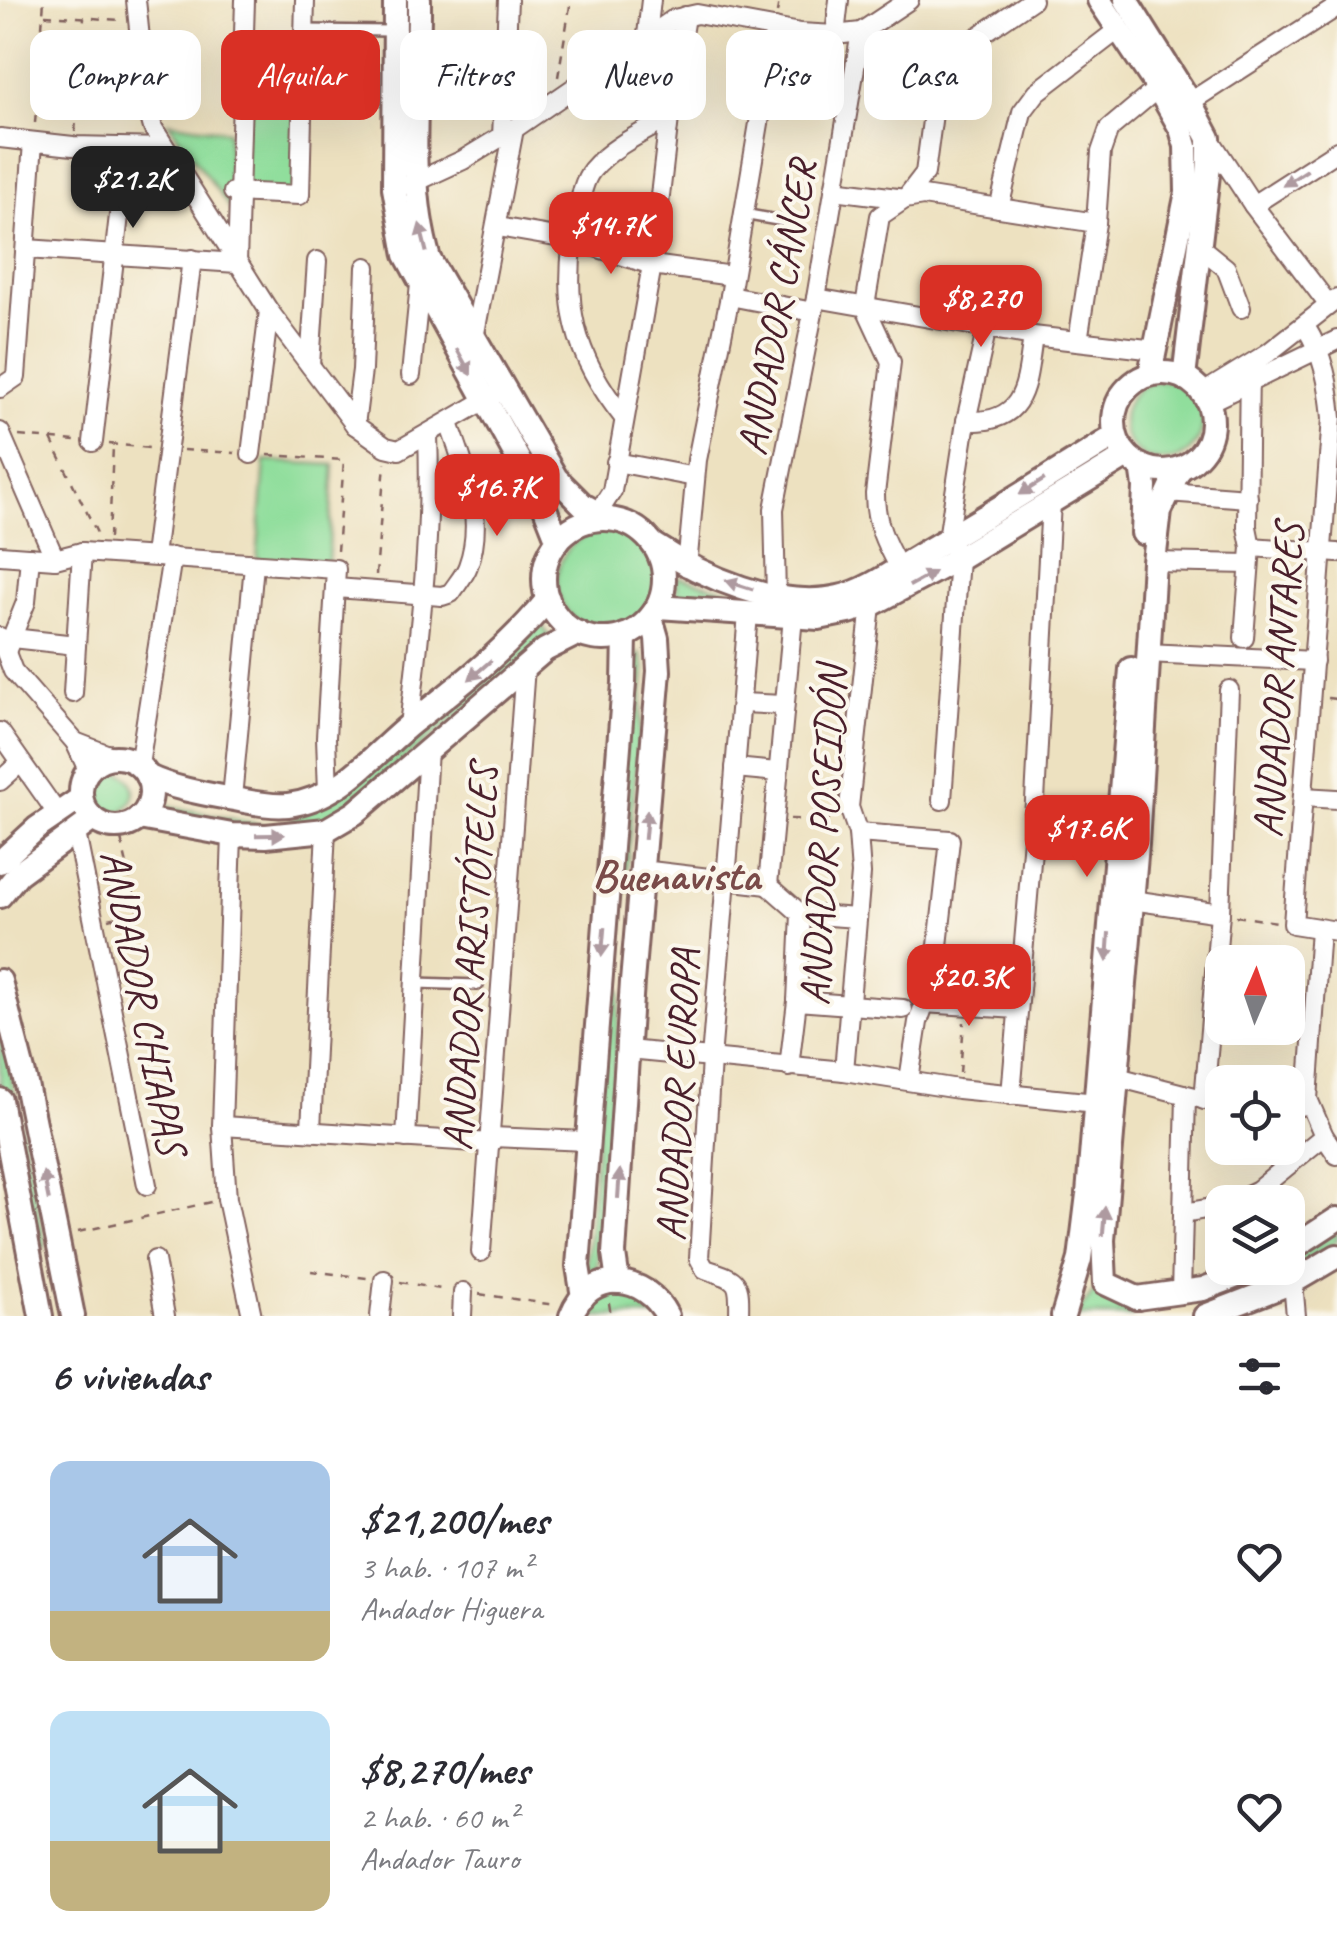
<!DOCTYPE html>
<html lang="es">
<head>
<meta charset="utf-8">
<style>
  :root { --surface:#fff; --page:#f2f2f3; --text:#2b2b33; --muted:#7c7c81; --accent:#d93025 }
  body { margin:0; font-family:Caveat,sans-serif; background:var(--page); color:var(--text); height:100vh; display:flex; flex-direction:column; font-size:38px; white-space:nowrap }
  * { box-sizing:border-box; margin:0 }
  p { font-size:32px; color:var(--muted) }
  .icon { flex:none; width:55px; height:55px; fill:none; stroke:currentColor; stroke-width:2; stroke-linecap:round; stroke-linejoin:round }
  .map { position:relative; height:1316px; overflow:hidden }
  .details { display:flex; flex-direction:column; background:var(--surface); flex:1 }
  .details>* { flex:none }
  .guide { position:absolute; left:30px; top:30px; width:1278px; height:90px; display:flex; gap:20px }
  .needle { width:65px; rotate:2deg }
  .tools { position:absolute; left:1205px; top:945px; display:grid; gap:20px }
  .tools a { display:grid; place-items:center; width:100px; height:100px; border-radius:20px; background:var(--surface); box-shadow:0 10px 40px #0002; font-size:50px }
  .price { position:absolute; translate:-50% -85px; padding:0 22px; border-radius:20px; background:var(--accent); color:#fff; font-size:32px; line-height:65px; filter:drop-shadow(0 2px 5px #0008) }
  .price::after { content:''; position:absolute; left:50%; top:60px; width:30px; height:22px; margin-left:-15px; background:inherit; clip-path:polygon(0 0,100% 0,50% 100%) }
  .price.on { background:#222; color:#fff }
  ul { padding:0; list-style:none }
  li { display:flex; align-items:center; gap:30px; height:250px; padding:0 50px }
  li span { display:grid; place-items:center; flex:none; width:280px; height:200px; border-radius:20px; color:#555 }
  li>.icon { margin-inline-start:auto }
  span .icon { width:120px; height:120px; fill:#fffc; stroke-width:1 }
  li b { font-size:42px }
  h2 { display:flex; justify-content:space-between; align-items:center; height:120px; padding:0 50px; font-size:42px }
  .tag { padding:0 35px; border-radius:20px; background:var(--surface); box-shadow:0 10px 40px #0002; font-size:35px; line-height:90px }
  .tag.on { background:var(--accent); color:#fff }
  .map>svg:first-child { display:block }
</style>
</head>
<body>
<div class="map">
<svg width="1337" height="1316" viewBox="0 0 1337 1316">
  <rect width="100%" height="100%" fill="#fbf7ec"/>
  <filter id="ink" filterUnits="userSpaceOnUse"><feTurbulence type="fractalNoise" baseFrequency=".01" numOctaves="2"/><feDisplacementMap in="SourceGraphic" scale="20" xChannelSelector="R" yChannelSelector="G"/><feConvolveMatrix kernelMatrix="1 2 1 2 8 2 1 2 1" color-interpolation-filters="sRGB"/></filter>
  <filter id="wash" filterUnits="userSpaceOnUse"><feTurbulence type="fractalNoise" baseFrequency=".0048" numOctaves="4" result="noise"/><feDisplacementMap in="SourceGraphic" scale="40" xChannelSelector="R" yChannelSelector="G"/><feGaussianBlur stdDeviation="2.25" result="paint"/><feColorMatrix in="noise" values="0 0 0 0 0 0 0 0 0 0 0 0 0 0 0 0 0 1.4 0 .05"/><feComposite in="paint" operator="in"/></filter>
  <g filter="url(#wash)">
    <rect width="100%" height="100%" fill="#ede1c0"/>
    <g fill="#90de9c" stroke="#6d7e64" stroke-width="2.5">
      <path d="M1133 16 1202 144 1180 361H1166L1195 153Z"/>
      <path d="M241 76 302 79 300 195 240 193Z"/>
      <path d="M168 122 228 131 231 210Z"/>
      <circle cx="1163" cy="421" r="40"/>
      <path d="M265 461 334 465 328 563 257 560Z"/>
      <circle cx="607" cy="581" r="50"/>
      <path d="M677 576 774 603 864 605 677 604Z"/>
      <path d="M537 617 552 641 323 824 290 833 147 816 153 803 277 828 345 790Z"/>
      <path d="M640 653 645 670 619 958 615 961 611 960 630 662Z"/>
      <circle cx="113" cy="792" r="21"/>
      <path d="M609 988 621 991 597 1267 586 1272Z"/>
      <path d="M0 1021 46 1247H37L0 1080Z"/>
      <path d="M1337 1232V1241L1259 1290 1229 1302 1221 1294 1275 1268H1288V1260Z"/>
      <path d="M1112 1289 1134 1308 1131 1316H1075L1095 1290Z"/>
      <path d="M620 1291 633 1292 659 1316H586L595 1301Z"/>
    </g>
  </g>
  <g filter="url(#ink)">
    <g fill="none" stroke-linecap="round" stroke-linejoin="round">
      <g stroke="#83635f" stroke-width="14">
        <g id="lane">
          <path d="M305 30 392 31"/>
          <path d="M743 214 789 222"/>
          <path d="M416 983 478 985"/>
        </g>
      </g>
      <g stroke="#83635f" stroke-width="22">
        <g id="street">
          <path d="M136 0 147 106 153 128 269 311 355 425 386 447 399 450 494 395"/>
          <path d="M647 35 651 0"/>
          <path d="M835 35 839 0"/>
          <path d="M1190 102 1337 7"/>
          <path d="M502 137 508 0"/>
          <path d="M0 138 73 146 165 148"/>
          <path d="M1209 138 1253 205 1328 304"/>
          <path d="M409 185 463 160 514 129 674 19 697 14 800 33 835 35 861 32 909 0"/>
          <path d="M834 190 905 199 923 196 1096 223"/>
          <path d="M233 192 300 195 305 0"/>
          <path d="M1253 205 1337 151"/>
          <path d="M999 208 1022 112 1037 92 1119 29"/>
          <path d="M498 227 573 240 652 265 732 276"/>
          <path d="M1200 247 1226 268 1241 308"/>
          <path d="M26 249 237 263 245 0"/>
          <path d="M730 296 813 312"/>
          <path d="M816 298 1033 336 1156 350"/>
          <path d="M1305 326C1324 356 1329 384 1332 418L1293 924 1337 931"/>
          <path d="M474 338 514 129"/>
          <path d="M1078 341 1096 223 1101 152 1109 129 1158 88"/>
          <path d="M310 365 317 261"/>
          <path d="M411 375 420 284"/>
          <path d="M0 388 16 377 33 142"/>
          <path d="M1203 393 1268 353 1337 299"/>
          <path d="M1213 400 1337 340"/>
          <path d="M624 418C573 355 561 301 576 222 580 205 581 184 592 170 612 146 642 133 669 118"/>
          <path d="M966 421C1027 424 1026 384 1033 336"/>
          <path d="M355 425 362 370 366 267"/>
          <path d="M0 432 55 559"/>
          <path d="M93 442 122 189"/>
          <path d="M251 454 269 311"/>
          <path d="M616 462 695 477"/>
          <path d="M1167 492 1248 498"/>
          <path d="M598 513 612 491 652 265 669 118 685 16"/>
          <path d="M1251 547 1337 553"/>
          <path d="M0 555 55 559 82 552 336 569 326 737 328 792"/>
          <path d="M154 556 192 259"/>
          <path d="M1154 562 1249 564"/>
          <path d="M687 567 697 460 730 296 775 28"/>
          <path d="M899 568C885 543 875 522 875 494L891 362 865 306 880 216 905 199 925 173 939 69 951 55 1032 0"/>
          <path d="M336 588 442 596 451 593C456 585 465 575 468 566 486 517 465 469 449 423"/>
          <path d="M776 597 774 509 816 298 861 32"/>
          <path d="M0 637 13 671 75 742 88 770"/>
          <path d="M12 638 76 645"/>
          <path d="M1244 638 1251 547 1247 527 1249 366"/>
          <path d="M6 652 26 602 30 557"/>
          <path d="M1147 653 1314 661"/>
          <path d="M73 693 82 552"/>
          <path d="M741 703 784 705"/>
          <path d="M409 726C420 629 432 533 428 436"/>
          <path d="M0 732 57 813"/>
          <path d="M75 742 114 757"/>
          <path d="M139 765 172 557"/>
          <path d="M735 768 777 772"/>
          <path d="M0 781 20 763"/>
          <path d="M1304 797 1337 799"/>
          <path d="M232 798 254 565"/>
          <path d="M942 800 959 558 948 539 966 421 987 327"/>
          <path d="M76 833 147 1185"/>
          <path d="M858 833 950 840 935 972"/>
          <path d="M232 835 222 1126 227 1199 252 1316"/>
          <path d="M1033 838 1127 843"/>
          <path d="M642 870 768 885"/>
          <path d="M768 885 793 617"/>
          <path d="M768 885 801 914 797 1001 789 1067"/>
          <path d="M1132 900 1220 913"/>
          <path d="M801 914 857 918"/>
          <path d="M1320 929 1308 1099 1324 1136 1337 1155"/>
          <path d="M797 1001 903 1009"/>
          <path d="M924 1003 1017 1009"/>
          <path d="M628 1050 844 1071 958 1089 1096 1103"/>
          <path d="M844 1071 861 874 858 833 849 807 871 605"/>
          <path d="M1117 1077 1222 1104"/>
          <path d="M909 1080 918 1022 930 988"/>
          <path d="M1011 1095 1033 838 1051 502"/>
          <path d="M1204 1100 1220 913 1229 690"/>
          <path d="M1288 1109 1309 1104"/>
          <path d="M222 1126 491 1143"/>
          <path d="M311 1129 326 830"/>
          <path d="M492 1137 587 1141"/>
          <path d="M406 1138 428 749"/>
          <path d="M1233 1202 1258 1190 1324 1136"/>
          <path d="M1184 1213 1222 1206"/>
          <path d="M481 1252 525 667"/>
          <path d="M155 1260 165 1316"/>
          <path d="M1293 1282 1296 1316"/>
          <path d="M1181 1294 1186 1096"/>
          <path d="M380 1316 384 1280"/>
          <path d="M462 1316 463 1292"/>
          <path d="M739 1316C740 1279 739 1280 705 1269L699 1258 711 1059 748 614"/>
        </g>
      </g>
      <g stroke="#83635f" stroke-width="28">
        <g id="secondary">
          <path d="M395 0 394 188 406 255 545 508 558 541"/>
          <path d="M419 0C420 85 405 177 429 259L556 478 583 505 609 519"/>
          <path d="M1099 0 1158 88 1181 129 1186 146 1187 192 1150 374"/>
          <path d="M1126 0 1190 102 1209 138V166L1184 378"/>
          <circle cx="1163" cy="422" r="49"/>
          <path d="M1142 466 1145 487 1143 533"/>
          <circle cx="604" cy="579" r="60"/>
          <path d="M653 544C701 576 779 611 839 597 867 591 895 570 920 555 986 517 1050 476 1115 436"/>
          <path d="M658 607 819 618 849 612 871 605 959 558 1127 456"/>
          <circle cx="116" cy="792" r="35"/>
          <path d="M147 776C172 788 200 793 228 798 247 801 268 807 288 805 341 799 374 753 413 722 462 684 508 648 548 599"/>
          <path d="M139 818 232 835 266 836 326 830 355 813 545 650 579 633"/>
          <path d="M0 862 37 828 81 798"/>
          <path d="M0 896 18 874 93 819"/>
          <path d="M0 981 25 1079 73 1316"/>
          <path d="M0 1100 41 1316"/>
          <path d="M1288 1251 1337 1219"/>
          <path d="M618 1282 614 1254 632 982 659 671 657 638 651 617"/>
          <path d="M583 1297 578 1266 624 683 625 635"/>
          <path d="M1137 1298 1105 1283 1103 1240 1137 844 1154 562 1160 511 1180 468"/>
          <path d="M1137 1298 1203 1289 1258 1268"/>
          <path d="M571 1316C590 1267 646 1274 667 1316"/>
          <path d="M1063 1316 1080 1259 1088 1194 1131 669"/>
          <path d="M1205 1316 1293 1282 1337 1256"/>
        </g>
      </g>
      <g stroke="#83635f" stroke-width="2.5" stroke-dasharray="8 8" stroke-linecap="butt">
        <path d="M777 13 779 0"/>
        <path d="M45 15 122 20"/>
        <path d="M558 77 571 0"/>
        <path d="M35 123 44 0"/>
        <path d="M75 132 84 18"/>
        <path d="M19 436 76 441"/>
        <path d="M51 439 98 535"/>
        <path d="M109 444 150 448"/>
        <path d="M183 450 235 453"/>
        <path d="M268 455 344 460 337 551"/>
        <path d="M109 538 113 446"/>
        <path d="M376 575 385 463"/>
        <path d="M1328 698 1337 699"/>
        <path d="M790 819 837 820"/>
        <path d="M1236 916 1277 922"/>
        <path d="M109 919 138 912 118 826"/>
        <path d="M960 1073 964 1022"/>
        <path d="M78 1232 211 1202"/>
        <path d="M311 1271 367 1278"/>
        <path d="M400 1282 446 1290"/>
        <path d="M479 1294 555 1305"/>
        <path d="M609 1303 611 1316"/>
      </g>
      <use href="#lane" stroke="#fff" stroke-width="9"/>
      <use href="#street" stroke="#fff" stroke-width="18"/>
      <use href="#secondary" stroke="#fff" stroke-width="22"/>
    </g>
    <defs><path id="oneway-solid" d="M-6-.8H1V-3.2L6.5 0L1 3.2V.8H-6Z" transform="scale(2.5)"/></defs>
    <g fill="#ae9aa0">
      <use href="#oneway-solid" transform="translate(1295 178) rotate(147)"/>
      <use href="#oneway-solid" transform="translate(423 238) rotate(-104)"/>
      <use href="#oneway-solid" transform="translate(464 362) rotate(61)"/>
      <use href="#oneway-solid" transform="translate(1032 487) rotate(148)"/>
      <use href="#oneway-solid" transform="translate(922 579) rotate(-29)"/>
      <use href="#oneway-solid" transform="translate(739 585) rotate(-162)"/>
      <use href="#oneway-solid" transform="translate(480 670) rotate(139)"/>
      <use href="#oneway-solid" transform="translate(646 825) rotate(-85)"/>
      <use href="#oneway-solid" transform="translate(270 835) rotate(-1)"/>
      <use href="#oneway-solid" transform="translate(603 942) rotate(95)"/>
      <use href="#oneway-solid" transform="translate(1108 947) rotate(94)"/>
      <use href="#oneway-solid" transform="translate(619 1184) rotate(-86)"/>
      <use href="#oneway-solid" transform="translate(46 1186) rotate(-101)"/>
      <use href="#oneway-solid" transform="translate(1104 1221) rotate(-85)"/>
    </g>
  </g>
  <g text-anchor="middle" stroke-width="8" stroke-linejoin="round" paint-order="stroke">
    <g font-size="42" fill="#4a1f2b" stroke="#fbf7ec">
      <text transform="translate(776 307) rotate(-80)" y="15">ANDADOR CÁNCER</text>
      <text transform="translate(1277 680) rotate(-86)" y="15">ANDADOR ANTARES</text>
      <text transform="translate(822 836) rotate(-87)" y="15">ANDADOR POSEIDÓN</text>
      <text transform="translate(469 957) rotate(-86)" y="15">ANDADOR ARISTÓTELES</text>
      <text transform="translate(145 1002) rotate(79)" y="15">ANDADOR CHIAPAS</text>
      <text transform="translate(677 1095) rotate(-87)" y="15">ANDADOR EUROPA</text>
    </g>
    <g font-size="45" font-weight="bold" fill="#7a4b49" stroke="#fbf7ec">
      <text x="676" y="890">Buenavista</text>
    </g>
  </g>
</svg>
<div class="tools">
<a><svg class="needle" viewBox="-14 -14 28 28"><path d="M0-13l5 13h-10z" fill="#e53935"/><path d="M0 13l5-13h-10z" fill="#7c7c81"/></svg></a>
<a><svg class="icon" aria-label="locate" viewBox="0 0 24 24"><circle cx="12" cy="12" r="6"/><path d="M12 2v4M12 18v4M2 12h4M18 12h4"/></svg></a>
<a><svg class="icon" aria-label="layers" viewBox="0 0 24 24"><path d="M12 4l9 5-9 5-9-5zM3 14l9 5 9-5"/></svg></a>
</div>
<b class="price on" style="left:133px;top:231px">$21.2K</b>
<b class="price" style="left:611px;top:277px">$14.7K</b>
<b class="price" style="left:981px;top:350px">$8,270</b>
<b class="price" style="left:497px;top:539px">$16.7K</b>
<b class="price" style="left:1087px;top:880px">$17.6K</b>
<b class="price" style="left:969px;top:1029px">$20.3K</b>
<div class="guide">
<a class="tag">Comprar</a>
<a class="tag on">Alquilar</a>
<a class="tag">Filtros</a>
<a class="tag">Nuevo</a>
<a class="tag">Piso</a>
<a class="tag">Casa</a>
</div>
</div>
<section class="details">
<h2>6 viviendas<svg class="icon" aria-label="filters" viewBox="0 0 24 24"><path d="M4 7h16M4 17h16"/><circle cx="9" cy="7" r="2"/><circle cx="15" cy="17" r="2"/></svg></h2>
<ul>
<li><span style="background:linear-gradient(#a9c7e8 75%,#c2b280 0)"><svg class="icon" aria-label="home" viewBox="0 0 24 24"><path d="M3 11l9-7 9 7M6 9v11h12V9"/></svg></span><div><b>$21,200/mes</b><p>3 hab. · 107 m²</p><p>Andador Higuera</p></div><svg class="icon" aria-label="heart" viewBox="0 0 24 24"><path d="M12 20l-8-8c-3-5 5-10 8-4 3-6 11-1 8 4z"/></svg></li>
<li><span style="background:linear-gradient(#bfe0f5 65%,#c2b280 0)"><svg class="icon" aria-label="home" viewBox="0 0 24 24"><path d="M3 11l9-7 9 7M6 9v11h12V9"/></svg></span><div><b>$8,270/mes</b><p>2 hab. · 60 m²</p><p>Andador Tauro</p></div><svg class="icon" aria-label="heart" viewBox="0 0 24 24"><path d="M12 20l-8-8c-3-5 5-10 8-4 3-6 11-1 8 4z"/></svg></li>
</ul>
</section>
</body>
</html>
